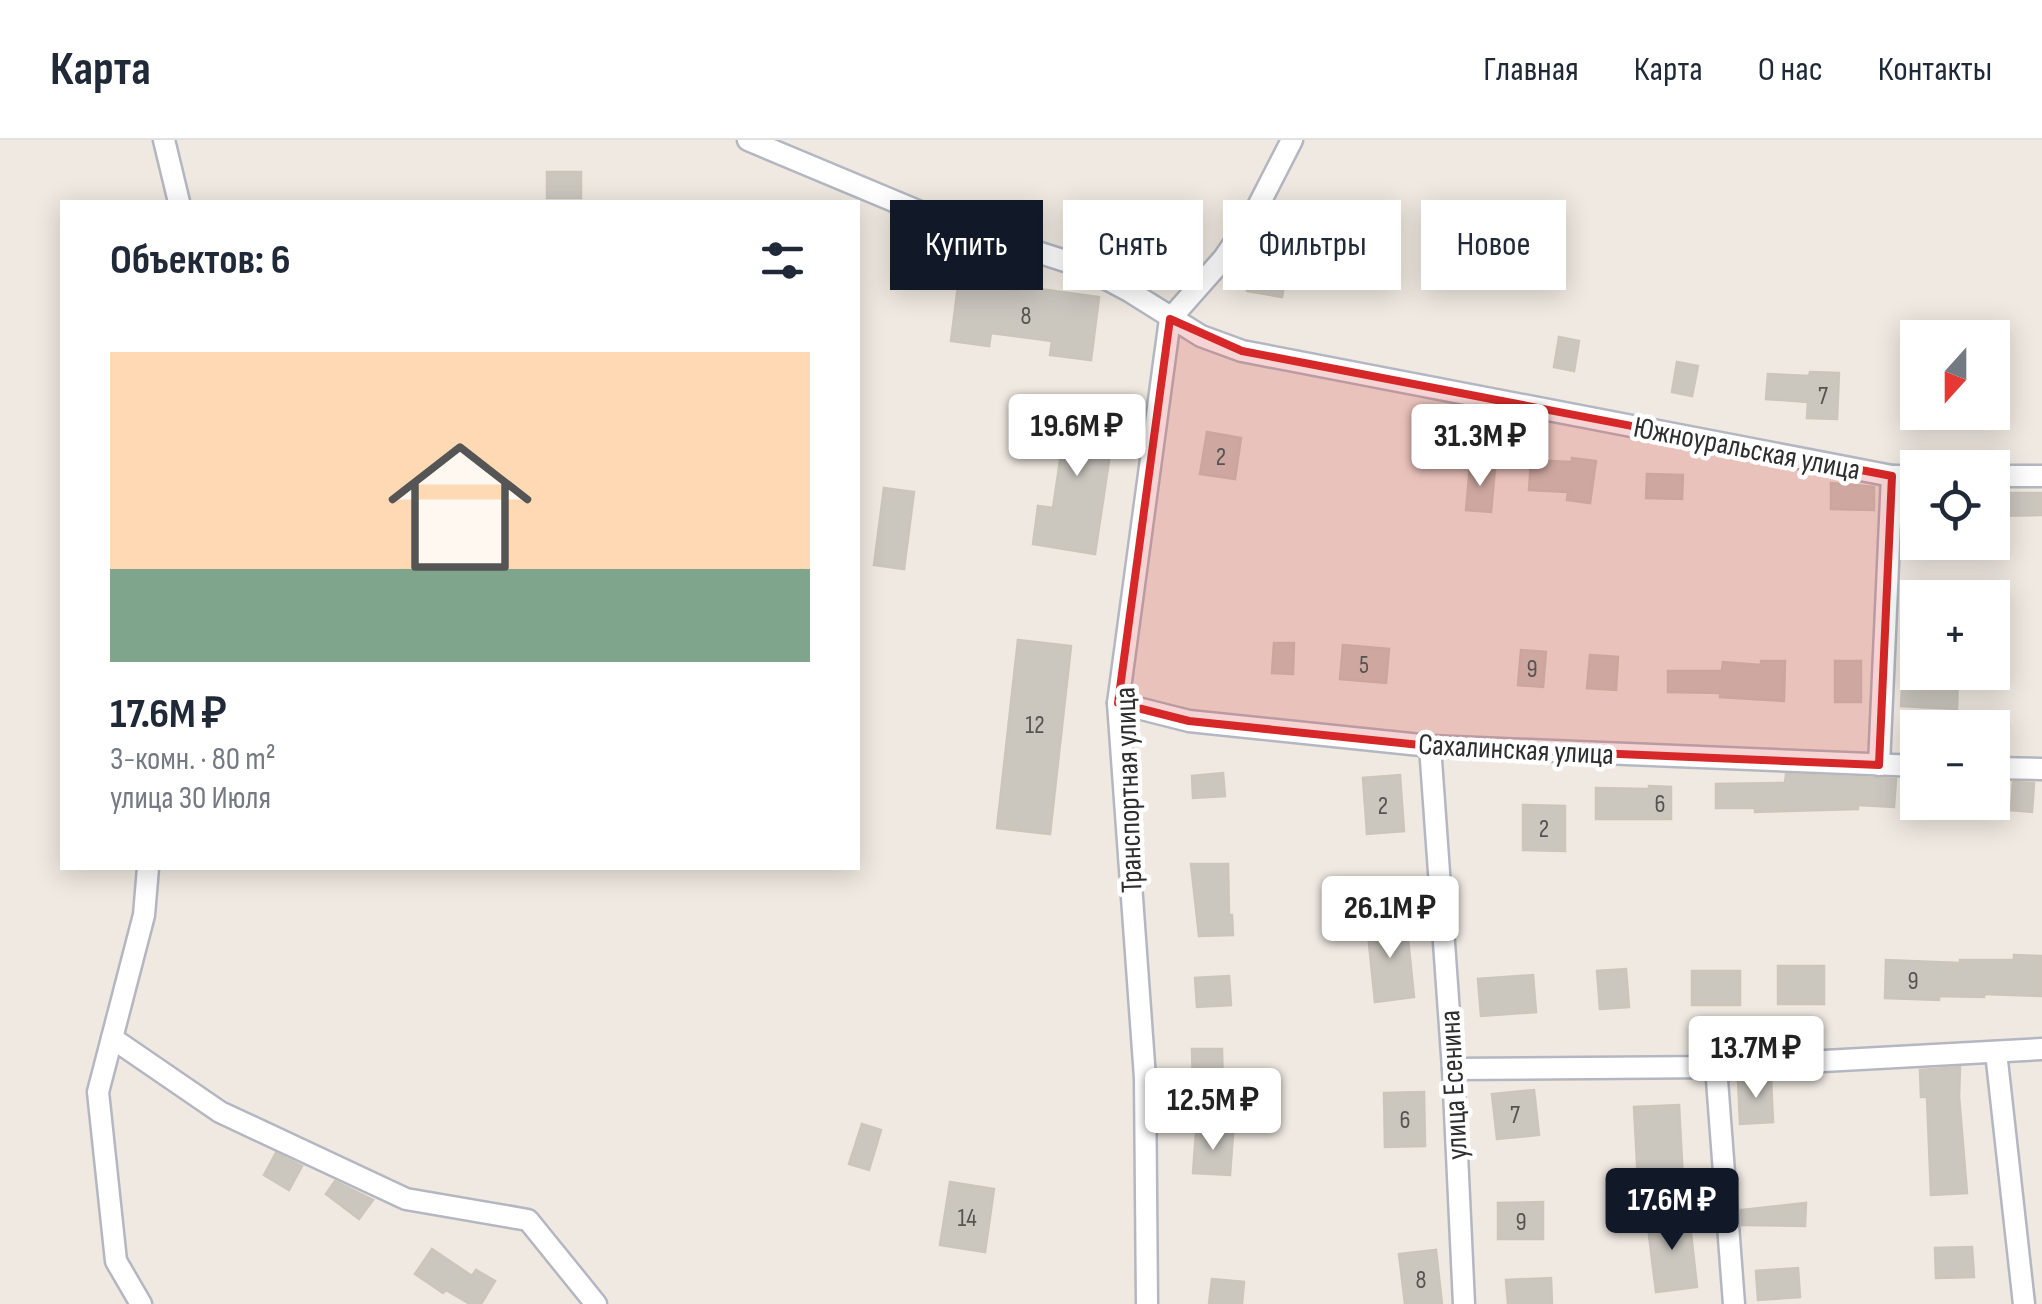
<!DOCTYPE html>
<html lang="ru">
<head>
<meta charset="utf-8">
<style>
  :root { --surface:#fff; --page:#f2f2f3; --text:#1f2937; --muted:#747a83; --line:#e0e1e3; --accent:#111827 }
  body { margin:0; font-family:"Sofia Sans Condensed",sans-serif; background:var(--page); color:var(--text); height:100vh; display:flex; flex-direction:column; font-size:38px; white-space:nowrap }
  * { box-sizing:border-box; margin:0 }
  p { font-size:32px; color:var(--muted) }
  .icon { flex:none; width:55px; height:55px; fill:none; stroke:currentColor; stroke-width:2; stroke-linecap:round; stroke-linejoin:round }
  .map { position:relative; flex:1; overflow:hidden }
  .panel { position:absolute; left:60px; top:60px; width:800px; height:670px; display:flex; flex-direction:column; background:var(--surface); border-radius:0px; box-shadow:0 5px 25px #0003 }
  .panel>* { flex:none }
  .top-card { position:absolute; left:890px; top:60px; width:950px; height:90px; display:flex; gap:20px }
  .needle { width:65px; rotate:201deg }
  .tools { position:absolute; left:1900px; top:180px; display:grid; gap:20px }
  .tools a { display:grid; place-items:center; width:110px; height:110px; border-radius:0px; background:var(--surface); box-shadow:0 5px 25px #0003; font-size:50px }
  .price { position:absolute; translate:-50% -85px; padding:0 22px; border-radius:10px; background:#fff; color:#222; font-size:32px; line-height:65px; filter:drop-shadow(0 2px 5px #0008) }
  .price::after { content:''; position:absolute; left:50%; top:60px; width:30px; height:22px; margin-left:-15px; background:inherit; clip-path:polygon(0 0,100% 0,50% 100%) }
  .price.current { background:var(--accent); color:#fff }
  ul { padding:0; list-style:none }
  li { display:grid; align-content:center; gap:20px; height:530px; padding:0 50px }
  li+li { border-top:2px solid var(--line) }
  li span { display:grid; place-items:center; height:310px; border-radius:0px; color:#555 }
  li>.icon { margin-inline-start:auto }
  span .icon { width:180px; height:180px; fill:#fffc; stroke-width:1 }
  li b { font-size:42px }
  h2 { display:flex; justify-content:space-between; align-items:center; height:120px; padding:0 50px; font-size:42px }
  .tag { padding:0 35px; border-radius:0px; background:var(--surface); box-shadow:0 5px 25px #0003; font-size:35px; line-height:90px }
  .tag.current { background:var(--accent); color:#fff }
  header { display:flex; align-items:center; gap:60px; box-sizing:border-box; height:140px; padding:0 50px; background:var(--surface); border-bottom:2px solid var(--line) }
  header strong { font-size:48px }
  nav { display:flex; gap:55px; margin-inline-start:auto; font-size:35px }
  .map>svg:first-child { display:block }
</style>
</head>
<body>
<header>
<strong>Карта</strong>
<nav><a>Главная</a><a>Карта</a><a>О нас</a><a>Контакты</a></nav>
</header>
<div class="map">
<svg width="2042" height="1164" viewBox="0 0 2042 1164">
  <rect width="100%" height="100%" fill="#efe9e1"/>
  <g fill="#cbc7bf" stroke="#cbc5ba" stroke-width="2.5">
    <rect x="547" y="32" width="34" height="26"/>
    <path d="M1254 110 1289 116 1282 157 1247 151Z"/>
    <path d="M959 138 1099 157 1091 220 1050 215 1052 201 991 193 989 206 951 201Z"/>
    <path d="M1559 197 1579 201 1574 231 1554 227Z"/>
    <path d="M1677 222 1698 226 1692 256 1672 252Z"/>
    <path d="M1810 232 1839 233 1837 279 1807 278 1808 262 1766 259 1768 234 1809 236Z"/>
    <path d="M1053 265 1116 274 1095 414 1033 404 1038 366 1053 368 1062 307 1047 305Z"/>
    <path d="M1207 292 1241 298 1235 339 1200 334Z"/>
    <path d="M1572 318 1596 321 1590 363 1567 360 1568 352 1529 350 1531 320 1572 322Z"/>
    <path d="M1470 326 1495 329 1491 372 1466 370Z"/>
    <path d="M1647 334 1683 335 1682 359 1646 358Z"/>
    <path d="M1831 343 1874 347V370L1831 369Z"/>
    <path d="M884 348 914 352 904 429 874 425Z"/>
    <path d="M1992 353H2042V375L1992 376Z"/>
    <path d="M1018 500 1071 506 1050 694 997 688Z"/>
    <path d="M1274 503H1294L1293 534 1272 533Z"/>
    <path d="M1343 505 1389 509 1386 543 1340 539Z"/>
    <path d="M1521 510 1546 512 1543 547 1518 545Z"/>
    <path d="M1590 515 1618 517 1616 550 1587 548Z"/>
    <path d="M1761 521H1785L1784 561 1720 557V553L1668 552V531H1722L1723 522 1761 525Z"/>
    <rect x="1835" y="521" width="26" height="41"/>
    <path d="M1903 533 1958 535 1957 569 1901 566Z"/>
    <path d="M1223 633 1225 656 1193 658 1192 636Z"/>
    <path d="M1786 634 1896 639 1894 667 1858 665V669L1755 672V668H1716V644L1785 643Z"/>
    <path d="M1400 635 1404 691 1367 694 1363 638Z"/>
    <path d="M2013 642 2034 643 2032 672 2011 670Z"/>
    <path d="M1649 646 1671 647V679H1596V648L1649 649Z"/>
    <path d="M1523 665 1565 666V711L1523 710Z"/>
    <path d="M1191 724H1228L1229 775H1232L1233 795 1199 796Z"/>
    <path d="M1406 780 1414 857 1375 862 1367 784Z"/>
    <path d="M2014 815 2042 816V856L1984 854V857L1939 856V860L1885 858 1886 820 1960 823V820H2014Z"/>
    <rect x="1778" y="826" width="46" height="38"/>
    <path d="M1626 829 1629 867 1600 869 1597 831Z"/>
    <rect x="1692" y="831" width="48" height="34"/>
    <path d="M1533 835 1536 872 1481 876 1478 839Z"/>
    <path d="M1229 836 1231 865 1197 867 1195 838Z"/>
    <path d="M1192 909H1222L1223 949H1193Z"/>
    <path d="M1960 927 1959 956 1967 1053 1931 1055 1927 957H1921L1920 930Z"/>
    <path d="M1771 938 1773 982 1740 984 1738 940Z"/>
    <path d="M1534 950 1539 995 1497 999 1492 954Z"/>
    <path d="M1424 952 1425 1006 1385 1007 1384 953Z"/>
    <path d="M1679 965 1683 1040 1638 1042 1634 967Z"/>
    <path d="M862 984 881 990 869 1030 849 1024Z"/>
    <path d="M1196 992 1233 994 1230 1035 1193 1033Z"/>
    <path d="M276 1013 302 1026 289 1050 264 1035Z"/>
    <path d="M335 1041 373 1060 359 1079 326 1054Z"/>
    <path d="M950 1042 994 1049 985 1112 940 1105Z"/>
    <path d="M1543 1062V1099H1498V1063Z"/>
    <path d="M1806 1063 1805 1086 1742 1085 1741 1070Z"/>
    <path d="M1689 1075 1697 1147 1656 1152 1647 1079Z"/>
    <path d="M1972 1107 1974 1137 1936 1138 1935 1108Z"/>
    <path d="M432 1109 472 1136 476 1130 495 1141 481 1164H470L446 1150 443 1153 415 1134Z"/>
    <path d="M1436 1110 1442 1164H1405L1399 1114Z"/>
    <path d="M1798 1128 1800 1157 1758 1160 1756 1131Z"/>
    <path d="M1551 1138 1552 1164H1508L1506 1140Z"/>
    <path d="M1212 1139 1244 1142 1242 1164H1209Z"/>
  </g>
  <g fill="none" stroke-linecap="round" stroke-linejoin="round">
    <g stroke="#b4b7c1" stroke-width="25">
      <g id="minor">
        <path d="M164 0 179 62"/>
        <path d="M748 0 944 82 1084 127 1129 151 1201 196 1242 211 1892 336H1918"/>
        <path d="M1170 179 1224 118 1254 74 1292 0"/>
        <path d="M1992 336H2042"/>
        <path d="M1118 563 1189 581 1430 606 1918 626"/>
        <path d="M1430 606 1453 929 1464 1164"/>
        <path d="M1879 625 1892 336"/>
        <path d="M1992 628 2042 629"/>
        <path d="M112 898 220 972 406 1059 528 1080 596 1164"/>
        <path d="M1996 912 2024 1164"/>
        <path d="M1716 927 1734 1164"/>
        <path d="M1453 929 1716 927 2042 909"/>
        <path d="M141 1164 116 1121 98 952 144 775 148 728"/>
        <path d="M1147 1164 1145 938 1118 563 1170 179"/>
      </g>
    </g>
    <use href="#minor" stroke="#fff" stroke-width="20"/>
  </g>
  <path fill="#d62828" fill-opacity="0.2" stroke="#d62828" stroke-width="8" stroke-linejoin="round" d="M1170 179 1242 211 1892 336 1879 625 1430 606 1189 581 1118 563Z"/>
  <g text-anchor="middle" stroke-width="9" stroke-linejoin="round" paint-order="stroke">
    <g font-size="25" fill="#555452">
      <text x="1026" y="184">8</text>
      <text x="1823" y="264">7</text>
      <text x="1221" y="325">2</text>
      <text x="1364" y="533">5</text>
      <text x="1532" y="537">9</text>
      <text x="1035" y="593">12</text>
      <text x="1660" y="672">6</text>
      <text x="1383" y="674">2</text>
      <text x="1544" y="697">2</text>
      <text x="1913" y="849">9</text>
      <text x="1515" y="983">7</text>
      <text x="1405" y="988">6</text>
      <text x="967" y="1086">14</text>
      <text x="1521" y="1090">9</text>
      <text x="1421" y="1148">8</text>
    </g>
    <g font-size="30" fill="#2e2e2e" stroke="#fff">
      <text transform="translate(1747 308) rotate(11)" y="10">Южноуральская улица</text>
      <text transform="translate(1516 609) rotate(3)" y="10">Сахалинская улица</text>
      <text transform="translate(1128 650) rotate(-92)" y="10">Транспортная улица</text>
      <text transform="translate(1453 945) rotate(-93)" y="10">улица Есенина</text>
    </g>
  </g>
</svg>
<div class="tools">
<a><svg class="needle" viewBox="-14 -14 28 28"><path d="M0-13l5 13h-10z" fill="#e53935"/><path d="M0 13l5-13h-10z" fill="#747a83"/></svg></a>
<a><svg class="icon" aria-label="locate" viewBox="0 0 24 24"><circle cx="12" cy="12" r="6"/><path d="M12 2v4M12 18v4M2 12h4M18 12h4"/></svg></a>
<a>+</a>
<a>−</a>
</div>
<b class="price" style="left:1077px;top:339px">19.6M ₽</b>
<b class="price" style="left:1480px;top:349px">31.3M ₽</b>
<b class="price" style="left:1390px;top:821px">26.1M ₽</b>
<b class="price" style="left:1756px;top:961px">13.7M ₽</b>
<b class="price" style="left:1213px;top:1013px">12.5M ₽</b>
<b class="price current" style="left:1672px;top:1113px">17.6M ₽</b>
<div class="top-card">
<a class="tag current">Купить</a>
<a class="tag">Снять</a>
<a class="tag">Фильтры</a>
<a class="tag">Новое</a>
</div>
<section class="panel">
<h2>Объектов: 6<svg class="icon" aria-label="filters" viewBox="0 0 24 24"><path d="M4 7h16M4 17h16"/><circle cx="9" cy="7" r="2"/><circle cx="15" cy="17" r="2"/></svg></h2>
<ul>
<li><span style="background:linear-gradient(#ffd9b3 70%,#7fa58c 0)"><svg class="icon" aria-label="home" viewBox="0 0 24 24"><path d="M3 11l9-7 9 7M6 9v11h12V9"/></svg></span><div><b>17.6M ₽</b><p>3-комн. · 80 m²</p><p>улица 30 Июля</p></div></li>
</ul>
</section>
</div>
</body>
</html>
